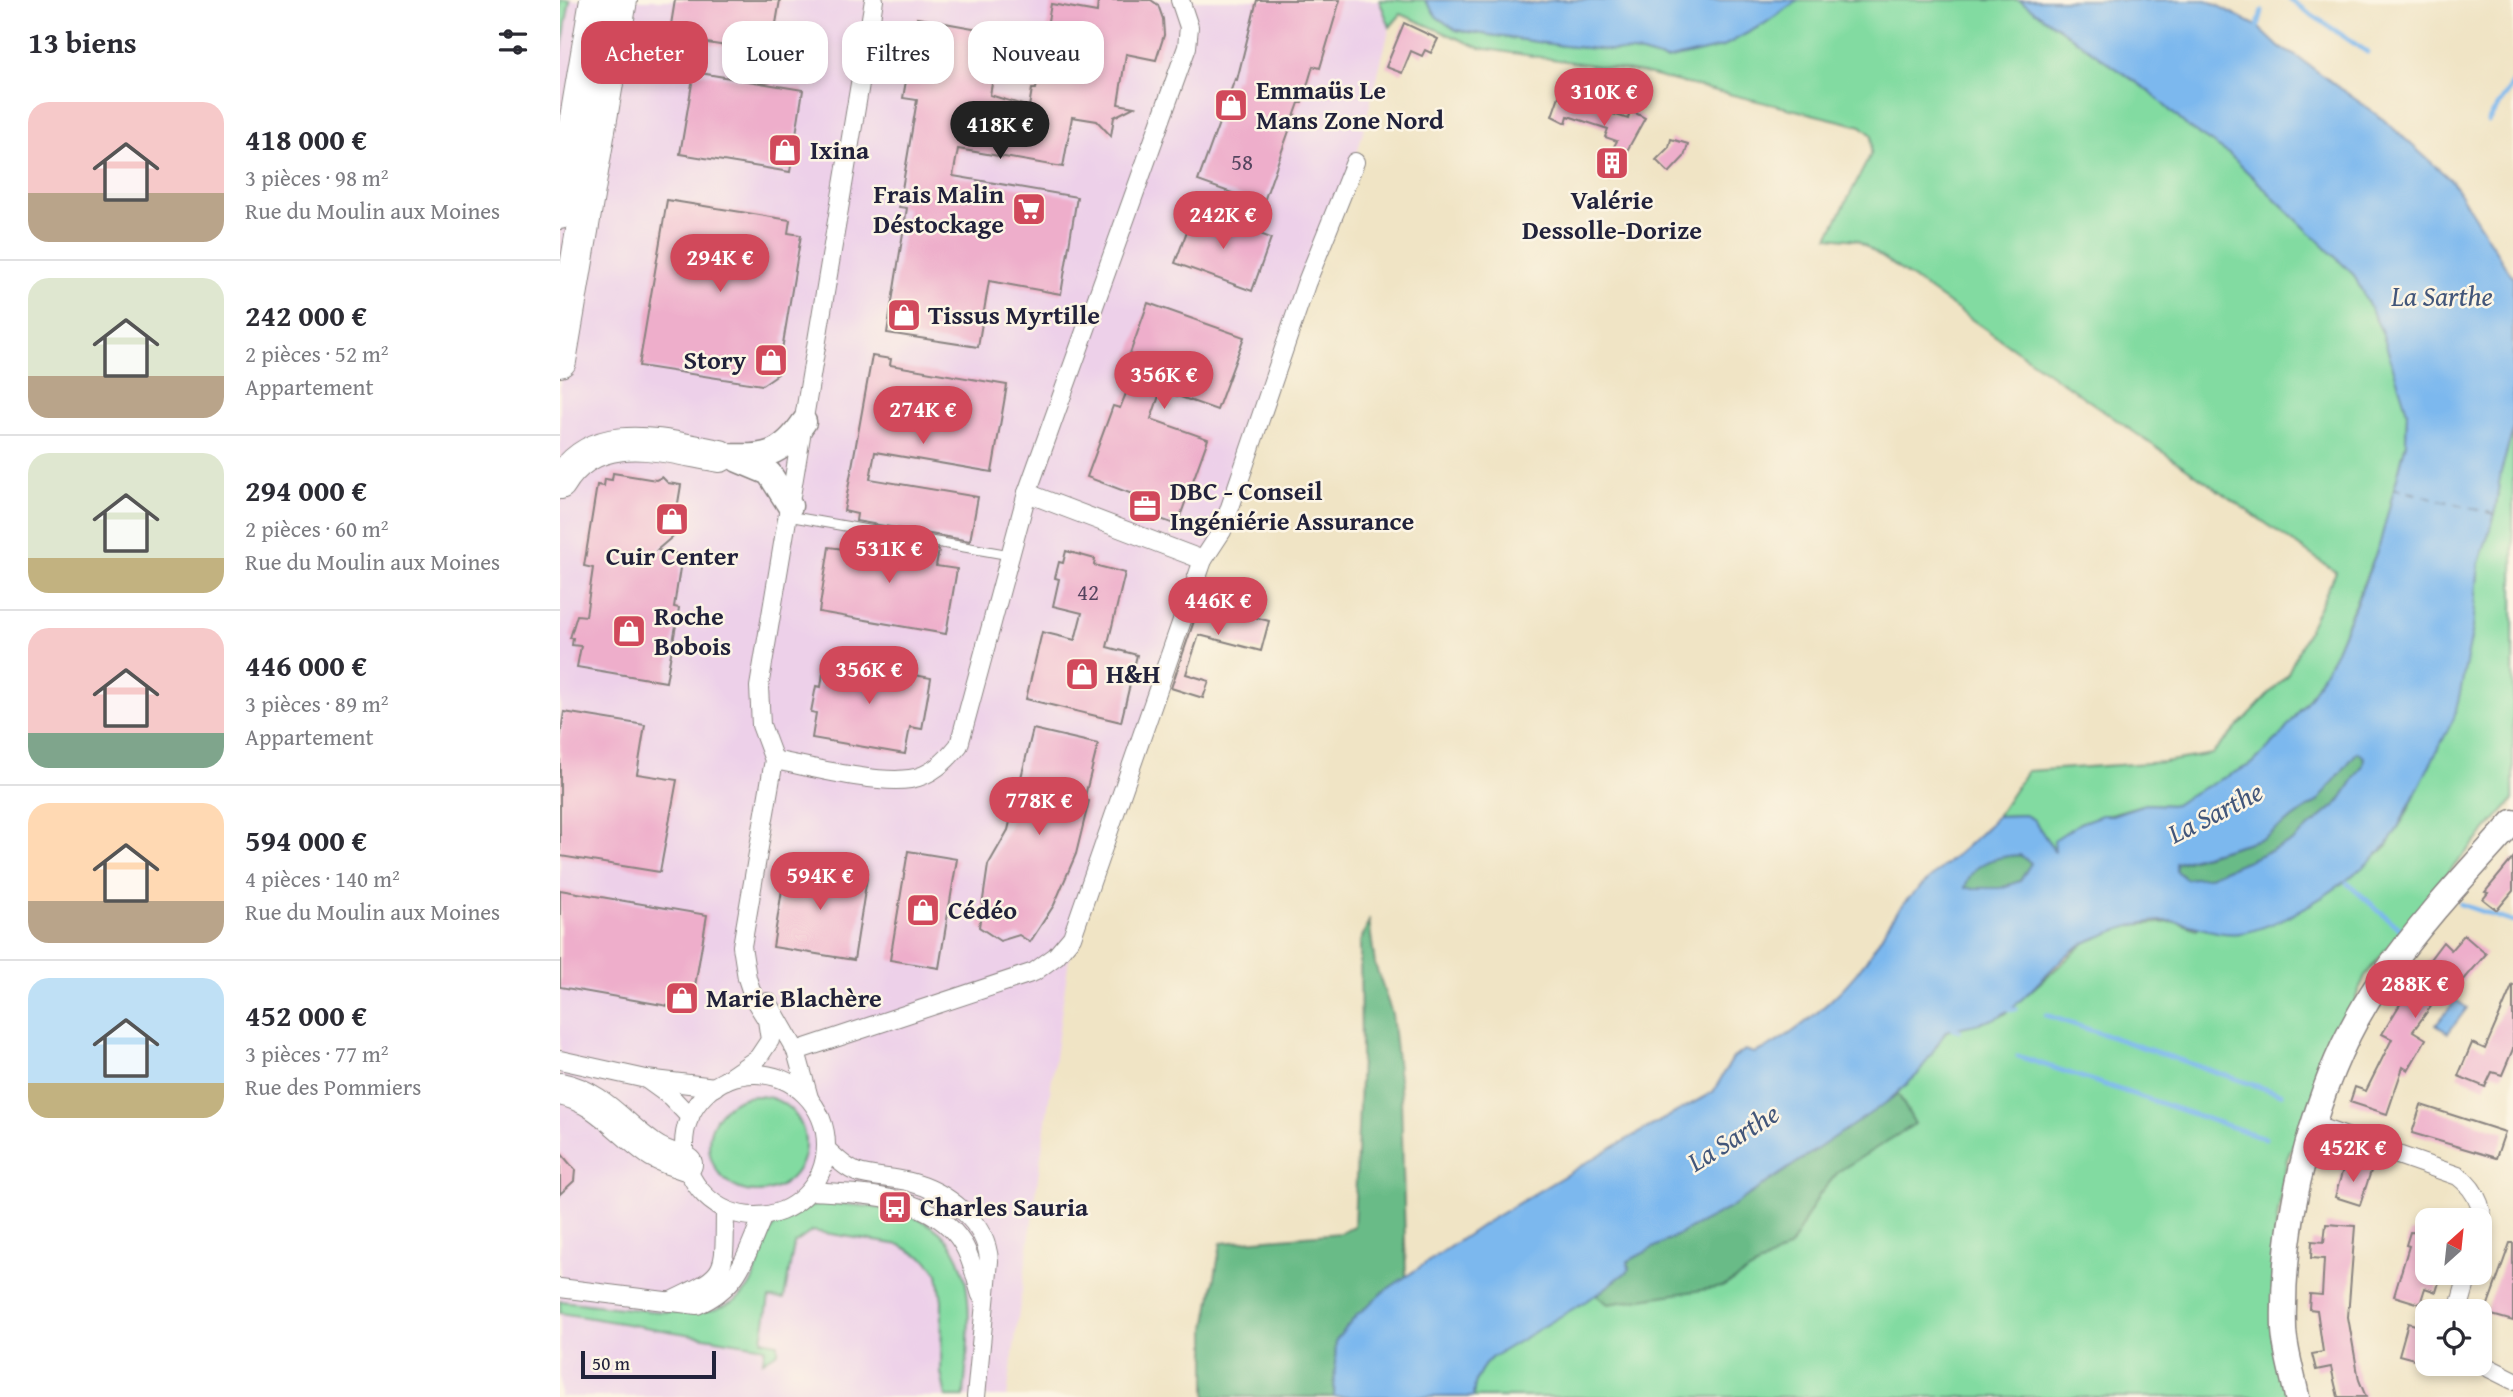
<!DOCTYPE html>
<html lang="fr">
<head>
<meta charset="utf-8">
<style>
  :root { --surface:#fff; --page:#f2f2f3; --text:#2b2b33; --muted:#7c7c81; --line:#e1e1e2; --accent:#d1495b }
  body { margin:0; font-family:"Gentium Book Plus",serif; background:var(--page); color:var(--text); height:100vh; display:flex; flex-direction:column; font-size:26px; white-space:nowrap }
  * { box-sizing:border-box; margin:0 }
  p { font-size:23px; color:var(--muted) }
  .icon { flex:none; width:38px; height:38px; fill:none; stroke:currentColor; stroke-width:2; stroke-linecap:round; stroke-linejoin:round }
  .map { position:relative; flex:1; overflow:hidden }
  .panel { display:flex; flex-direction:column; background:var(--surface); width:560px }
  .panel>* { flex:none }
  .top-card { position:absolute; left:21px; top:21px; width:665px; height:63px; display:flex; gap:14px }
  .needle { width:46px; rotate:27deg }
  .buttons { position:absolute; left:1855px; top:1208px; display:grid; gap:14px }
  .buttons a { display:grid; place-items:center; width:77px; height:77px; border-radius:14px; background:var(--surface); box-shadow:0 4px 10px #0003; font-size:35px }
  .scale { position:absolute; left:21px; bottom:18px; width:135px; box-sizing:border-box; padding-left:7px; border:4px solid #22223b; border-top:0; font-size:19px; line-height:24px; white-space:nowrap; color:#22223b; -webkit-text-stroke:5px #fcf5e5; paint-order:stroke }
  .price { position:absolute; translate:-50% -60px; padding:0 16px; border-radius:24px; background:var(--accent); color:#fff; font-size:23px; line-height:46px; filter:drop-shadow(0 2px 4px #0008) }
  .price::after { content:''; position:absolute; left:50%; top:42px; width:21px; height:16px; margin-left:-10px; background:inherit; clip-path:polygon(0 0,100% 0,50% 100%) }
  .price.selected { background:#222; color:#fff }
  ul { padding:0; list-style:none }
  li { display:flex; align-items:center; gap:21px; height:175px; padding:0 28px }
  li+li { border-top:2px solid var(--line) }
  li span { display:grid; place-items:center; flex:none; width:196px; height:140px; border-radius:21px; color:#555 }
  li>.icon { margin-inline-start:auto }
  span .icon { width:84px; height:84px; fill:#fffc; stroke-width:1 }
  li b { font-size:30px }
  h2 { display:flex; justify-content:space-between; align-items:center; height:84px; padding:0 28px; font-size:30px }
  .pill { padding:0 24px; border-radius:21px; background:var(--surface); box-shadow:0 4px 10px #0003; font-size:24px; line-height:63px }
  .pill.selected { background:var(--accent); color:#fff }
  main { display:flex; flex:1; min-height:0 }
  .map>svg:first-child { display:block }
</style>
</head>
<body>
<main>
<section class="panel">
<h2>13 biens<svg class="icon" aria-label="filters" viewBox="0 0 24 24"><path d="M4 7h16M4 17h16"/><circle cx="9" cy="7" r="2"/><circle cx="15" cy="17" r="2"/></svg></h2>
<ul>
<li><span style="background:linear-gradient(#f6c9c9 65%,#b9a48a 0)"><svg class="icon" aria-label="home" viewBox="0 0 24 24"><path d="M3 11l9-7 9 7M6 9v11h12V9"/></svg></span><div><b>418 000 €</b><p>3 pièces · 98 m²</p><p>Rue du Moulin aux Moines</p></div></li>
<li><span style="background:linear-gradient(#dfe7d0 70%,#b9a48a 0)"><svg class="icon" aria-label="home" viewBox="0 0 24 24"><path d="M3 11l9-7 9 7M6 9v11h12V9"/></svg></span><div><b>242 000 €</b><p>2 pièces · 52 m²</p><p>Appartement</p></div></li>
<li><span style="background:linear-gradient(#dfe7d0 75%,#c2b280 0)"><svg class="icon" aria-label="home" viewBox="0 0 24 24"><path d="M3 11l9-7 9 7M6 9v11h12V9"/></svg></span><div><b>294 000 €</b><p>2 pièces · 60 m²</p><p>Rue du Moulin aux Moines</p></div></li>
<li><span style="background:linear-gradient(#f6c9c9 75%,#7fa58c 0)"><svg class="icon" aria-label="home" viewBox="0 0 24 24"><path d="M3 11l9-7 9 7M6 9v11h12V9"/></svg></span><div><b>446 000 €</b><p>3 pièces · 89 m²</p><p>Appartement</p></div></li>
<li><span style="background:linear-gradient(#ffd9b3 70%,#b9a48a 0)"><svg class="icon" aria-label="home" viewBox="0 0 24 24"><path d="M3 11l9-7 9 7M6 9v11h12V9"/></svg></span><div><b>594 000 €</b><p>4 pièces · 140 m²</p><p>Rue du Moulin aux Moines</p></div></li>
<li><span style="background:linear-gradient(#bfe0f5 75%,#c2b280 0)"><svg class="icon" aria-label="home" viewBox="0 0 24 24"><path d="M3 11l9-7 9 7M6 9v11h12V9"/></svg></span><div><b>452 000 €</b><p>3 pièces · 77 m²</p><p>Rue des Pommiers</p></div></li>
</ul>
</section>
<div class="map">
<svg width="1953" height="1397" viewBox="0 0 1953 1397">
  <rect width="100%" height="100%" fill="#fcf5e5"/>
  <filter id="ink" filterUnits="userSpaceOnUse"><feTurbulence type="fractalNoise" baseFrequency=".0143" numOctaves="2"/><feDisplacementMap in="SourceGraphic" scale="14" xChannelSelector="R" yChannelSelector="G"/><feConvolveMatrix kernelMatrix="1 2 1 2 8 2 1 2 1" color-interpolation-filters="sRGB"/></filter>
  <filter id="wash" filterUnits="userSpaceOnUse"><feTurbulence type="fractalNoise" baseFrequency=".00686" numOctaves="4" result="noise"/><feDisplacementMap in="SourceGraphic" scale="28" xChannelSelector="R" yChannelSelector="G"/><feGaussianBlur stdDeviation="1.57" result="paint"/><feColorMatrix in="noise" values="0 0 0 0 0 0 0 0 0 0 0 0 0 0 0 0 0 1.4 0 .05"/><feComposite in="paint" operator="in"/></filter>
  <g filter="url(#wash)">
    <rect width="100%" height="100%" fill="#f0e4c5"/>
    <path fill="#edd0e9" d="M0 0H819L830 27 795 162 512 937 447 1397H0Z"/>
    <g fill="#82dba1" stroke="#527e6e" stroke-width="2">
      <path d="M0 0H10L0 59Z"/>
      <path d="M819 0H865L877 17 896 30 1004 46 1082 53 1106 60 1162 47 1204 24 1238 0H1459L1590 92 1628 127 1669 154 1794 275 1822 332 1834 367 1847 411 1846 443 1820 543 1774 655 1750 697 1722 734 1692 764 1633 793 1615 805 1585 804 1520 823 1510 831 1495 852 1474 820 1465 815 1437 816 1467 771 1604 762 1652 754 1727 675 1776 572 1297 240 1268 237 1311 154 1312 135 1301 126 1082 73 920 48 841 14 830 27Z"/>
      <path d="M1953 430V800L1878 884 1805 976 1727 1159 1712 1251 1727 1397H913C914 1382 920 1368 931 1358L1327 1102 1359 1073 1385 1031 1445 1014 1526 942 1569 925 1617 922 1636 929 1811 860 1825 848 1846 815 1896 704 1913 628 1919 563 1935 514 1940 475Z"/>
      <circle cx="197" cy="1144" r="48"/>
      <path d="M264 1203C294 1205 325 1206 354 1217 427 1244 407 1336 404 1397H386L381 1373 382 1301 378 1274 367 1260 340 1245 252 1231 234 1244 224 1299 209 1298 202 1340 218 1343V1352L203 1361 205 1347 0 1313V1301C36 1304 126 1319 156 1309 205 1294 192 1261 212 1229 222 1212 247 1208 264 1203Z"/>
    </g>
    <g fill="#69bb87" stroke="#466e61" stroke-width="2">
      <path d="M1797 752 1804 757 1803 765 1779 802 1732 842 1647 877 1626 879 1616 871V864L1703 838 1758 801Z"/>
      <path d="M1460 855 1471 863 1460 881 1441 888H1404C1411 862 1437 856 1460 855Z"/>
      <path d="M809 921 815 964 832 1014 841 1098 846 1277 823 1292 776 1340 774 1397H646V1328L661 1243 780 1233 794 1226 801 1057 800 942Z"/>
      <path d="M1338 1094 1355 1124 1279 1171 1259 1195 1230 1247 1162 1287 1048 1304 1036 1295 1069 1270 1068 1261 1168 1209Z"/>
    </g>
    <g fill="#7cb8ee" stroke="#4f6d94" stroke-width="2" fill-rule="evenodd">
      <path d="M865 0H951L971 4 994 0H1238L1204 24 1162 47 1106 60 1082 53 1004 46 896 30 877 17Z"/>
      <path d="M1459 0H1647L1697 26 1720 48 1736 56 1824 120 1892 181 1953 278V430L1940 475 1935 514 1919 563 1913 628 1900 693 1894 718 1834 835C1807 873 1727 926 1680 933 1659 936 1638 926 1618 922 1589 917 1556 930 1531 940 1499 953 1474 993 1446 1012 1430 1024 1404 1025 1386 1031L1359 1073 1327 1102 1168 1209 1068 1261 1069 1270 1036 1295 931 1358C920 1368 914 1382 913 1397H774L776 1340 796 1316 823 1292 925 1223 1051 1148 1153 1092 1173 1058 1185 1050 1194 1053C1231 1040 1283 993 1305 962 1320 941 1329 919 1347 900 1376 870 1410 847 1437 816L1465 815 1474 820 1495 852 1494 840 1520 823 1542 815H1552L1585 804 1615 805 1633 793 1692 764 1722 734 1750 697 1774 655 1800 594 1820 543 1846 443 1847 411 1822 332 1794 275 1669 154 1628 127 1590 92ZM1797 752 1804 757 1803 765 1779 802 1732 842 1647 877 1626 879 1616 871V863L1703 838 1758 801ZM1460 855 1471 863 1460 881 1441 888H1405C1411 862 1437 856 1460 855Z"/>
      <path d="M1896 1000 1907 1008 1888 1033 1876 1025Z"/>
    </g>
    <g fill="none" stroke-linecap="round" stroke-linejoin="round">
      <g stroke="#7cb8ee" stroke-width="5">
        <path d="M1730 0 1807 52"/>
        <path d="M1698 26 1702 11"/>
        <path d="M1928 121 1953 84"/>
        <path d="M1787 883 1839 928"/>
        <path d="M1900 904 1953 922"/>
        <path d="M1450 1009H1456"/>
        <path d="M1486 1015 1721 1094"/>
        <path d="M1393 1028 1399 1030"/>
        <path d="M1458 1056 1705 1138"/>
      </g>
      <path stroke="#42567a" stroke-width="2" stroke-dasharray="9 7" stroke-linecap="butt" d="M1833 488 1935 514"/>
    </g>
    <g id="blocks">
      <g fill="#eeaecb">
        <path d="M115 0H220L211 53 109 37Z"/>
        <path d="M538 0H591L598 5 603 19 604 35 596 60 566 54 558 104 574 107 554 117 551 136 537 121 512 117 503 167 398 149 393 176 517 197 501 294 429 281 418 347 327 333 347 208 339 207 357 100 343 98 357 18 441 33 430 95 469 107 472 89H476L491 4 537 12Z"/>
        <path d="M697 0H780L760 68 753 66 742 103H739L703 204 638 181 675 79 677 80Z"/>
        <path d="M844 23 878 39 871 53 865 50 862 56 851 51 842 73 826 67Z"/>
        <path d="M134 72 243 90 230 172 120 154Z"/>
        <path d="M999 96 1068 119 1070 110 1085 118 1052 178 1040 171 1057 141 1045 137 1048 129 1008 116 1006 123 992 116Z"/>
        <path d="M1111 139 1128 144 1124 157 1109 173 1096 160 1109 147Z"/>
        <path d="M107 200 230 220 228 233 241 235 218 374 202 385 79 366Z"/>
        <path d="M635 210 711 238 692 291 615 263Z"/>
        <path d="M588 303 684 337 657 410 601 390 591 419 648 439 617 525 570 508 575 495 527 477 553 406 560 408 572 379 562 376Z"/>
        <path d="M312 356 331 359 330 365 447 385 432 472 315 452 310 479 418 497 410 541 296 521 297 514 284 511Z"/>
        <path d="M53 473 96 480 102 477 108 483 121 485 118 503 122 509 116 513 115 526 118 532 97 550 122 555 114 607 119 608 106 682 17 667 21 646 12 645 13 638H10L17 615 26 616 33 568 24 566 37 485 44 486 45 479 52 480Z"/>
        <path d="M294 535 379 550 376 566 397 569 386 634 259 612 269 547 291 550Z"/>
        <path d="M506 551 535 559 534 565 565 573 547 647 577 655 561 722 466 699 482 632 515 640 522 613 493 606 499 579 495 578 499 562 503 563Z"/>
        <path d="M644 592 674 603 672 611 709 621 701 651 639 635 626 674 649 681 643 698 611 688Z"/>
        <path d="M265 659 371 678 362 729 350 727 345 754 252 738 256 713 251 712 256 686 261 687Z"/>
        <path d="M4 712 85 725 77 774 117 780 100 872 0 856V738Z"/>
        <path d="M473 729 538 744 524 800 529 801 516 854 494 905 470 942 459 935 440 941 419 927 428 865 448 830Z"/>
        <path d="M348 851 397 859 379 968 330 960Z"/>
        <path d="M1953 858V891L1937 910 1923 899 1928 893 1925 892Z"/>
        <path d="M268 861 277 873 307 878 294 960 213 947 226 864 257 870Z"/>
        <path d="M0 890 147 915 131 1010 0 987Z"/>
        <path d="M1904 935 1926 954 1902 982 1894 975 1853 1031 1866 1039 1848 1070 1843 1067 1827 1114 1790 1102 1795 1087 1806 1091 1832 1039 1822 1034 1842 1001 1840 999 1883 942 1891 950Z"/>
        <path d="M1953 984V1049L1942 1075 1932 1072 1925 1087 1898 1076 1912 1043 1925 1049Z"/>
        <path d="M1861 1105 1945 1132 1936 1158 1852 1133Z"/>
        <path d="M0 1152 15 1170 14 1181 0 1194Z"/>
        <path d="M1785 1162 1811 1171 1800 1205 1775 1197Z"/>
        <path d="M1766 1224 1795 1226 1788 1317 1799 1380 1806 1397H1778L1771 1367 1756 1370 1752 1354 1763 1352 1757 1310 1749 1309 1750 1294 1762 1295 1764 1259 1751 1258 1752 1241 1764 1242Z"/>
        <path d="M1850 1232 1867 1233V1272L1881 1276 1876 1292 1865 1288 1860 1304 1834 1296 1849 1246 1846 1245Z"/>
        <path d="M1950 1243H1953V1321L1925 1313Z"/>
        <path d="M1848 1323 1867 1328 1865 1362 1839 1355Z"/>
      </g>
    </g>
  </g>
  <g filter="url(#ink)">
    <use href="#blocks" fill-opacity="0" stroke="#898380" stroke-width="2"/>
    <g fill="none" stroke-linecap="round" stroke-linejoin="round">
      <g stroke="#898380" stroke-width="11">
        <path id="lane" d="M228 516 450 555"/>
      </g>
      <g stroke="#898380" stroke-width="20">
        <g id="street">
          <path d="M467 493 643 560"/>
          <path d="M214 760C251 767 315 784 350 779 371 776 386 761 399 745L467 493 627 47 629 27 620 0"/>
          <path d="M208 1002 236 1051 249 1098"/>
          <path d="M236 1051 474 972 496 956 512 937 643 560 662 531 746 284 795 162"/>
          <path d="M0 1060 86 1079 155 1087"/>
          <circle cx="195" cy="1145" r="71"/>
          <path d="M86 1079 111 1097 130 1117"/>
          <path d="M166 1080 198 1058 210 1040 207 1020 194 999 187 978 182 946 214 760 201 725 199 687 314 0"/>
          <path d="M1755 1126 1898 1176C1918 1191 1927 1214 1920 1238"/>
          <path d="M266 1149C275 1157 284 1167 296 1172 313 1178 332 1177 350 1182 386 1191 427 1222 429 1261L416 1397"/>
          <path d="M250 1191C302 1194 373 1194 403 1244 412 1259 416 1279 421 1295"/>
          <path d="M0 1288 137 1305C181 1286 185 1256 203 1216"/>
          <path d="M109 1302C170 1273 164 1275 165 1210"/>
          <path d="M1898 1311 1909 1272"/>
          <path d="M1919 1363 1953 1380"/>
        </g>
      </g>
      <g stroke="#898380" stroke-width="27">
        <g id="secondary">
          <path d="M160 456C202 457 219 459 244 422"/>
          <path d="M178 460 209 473 230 506"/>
          <path d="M1737 1397C1733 1375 1725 1351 1724 1329 1721 1215 1755 1076 1820 981 1859 924 1907 873 1953 822"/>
        </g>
      </g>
      <g stroke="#898380" stroke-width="34">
        <g id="highway">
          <path d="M0 213 36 0"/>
          <path d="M0 361 61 0"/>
          <path d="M0 483C35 423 105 447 160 456"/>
          <path d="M0 1089C40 1097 59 1127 91 1149 100 1156 115 1160 126 1164"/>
        </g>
      </g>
      <use href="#lane" stroke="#fff" stroke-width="9"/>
      <use href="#street" stroke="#fff" stroke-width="18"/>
      <use href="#secondary" stroke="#fff" stroke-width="24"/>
      <use href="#highway" stroke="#fff" stroke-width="32"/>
    </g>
  </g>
  <defs>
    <g id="shop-square" transform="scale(1.75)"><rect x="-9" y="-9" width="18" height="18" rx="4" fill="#d1495b" stroke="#fcf5e5"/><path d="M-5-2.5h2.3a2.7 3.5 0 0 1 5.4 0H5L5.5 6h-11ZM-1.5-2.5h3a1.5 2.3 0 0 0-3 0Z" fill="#fff"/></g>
    <g id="building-square" transform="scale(1.75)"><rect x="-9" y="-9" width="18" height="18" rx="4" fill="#d1495b" stroke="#fcf5e5"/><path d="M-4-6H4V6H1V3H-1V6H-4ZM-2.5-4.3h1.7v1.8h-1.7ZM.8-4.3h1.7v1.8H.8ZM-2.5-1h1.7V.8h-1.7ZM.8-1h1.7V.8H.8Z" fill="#fff"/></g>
    <g id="supermarket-square" transform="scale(1.75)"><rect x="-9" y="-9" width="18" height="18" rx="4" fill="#d1495b" stroke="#fcf5e5"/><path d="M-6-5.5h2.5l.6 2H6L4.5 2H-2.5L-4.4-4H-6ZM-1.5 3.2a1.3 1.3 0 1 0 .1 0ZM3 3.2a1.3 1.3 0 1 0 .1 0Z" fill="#fff"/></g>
    <g id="office-square" transform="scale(1.75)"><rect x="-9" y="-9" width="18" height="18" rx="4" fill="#d1495b" stroke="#fcf5e5"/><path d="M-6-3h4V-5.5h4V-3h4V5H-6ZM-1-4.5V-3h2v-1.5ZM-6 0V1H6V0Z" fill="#fff"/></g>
    <g id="bus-square" transform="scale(1.75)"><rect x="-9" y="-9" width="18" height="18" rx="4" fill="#d1495b" stroke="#fcf5e5"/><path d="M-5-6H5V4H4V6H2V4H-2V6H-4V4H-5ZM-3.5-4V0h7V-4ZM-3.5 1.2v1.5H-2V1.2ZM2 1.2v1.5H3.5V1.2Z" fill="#fff"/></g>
  </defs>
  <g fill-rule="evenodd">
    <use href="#shop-square" x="671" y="105"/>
    <use href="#shop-square" x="225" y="150"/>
    <use href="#building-square" x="1052" y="163"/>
    <use href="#supermarket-square" x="469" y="209"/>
    <use href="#shop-square" x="344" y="315"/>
    <use href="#shop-square" x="211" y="360"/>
    <use href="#office-square" x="585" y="506"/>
    <use href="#shop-square" x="112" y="519"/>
    <use href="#shop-square" x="69" y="631"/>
    <use href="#shop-square" x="522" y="674"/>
    <use href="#shop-square" x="363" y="910"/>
    <use href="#shop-square" x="122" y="998"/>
    <use href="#bus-square" x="335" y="1207"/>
  </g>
  <g text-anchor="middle" stroke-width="5" stroke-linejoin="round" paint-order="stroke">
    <g font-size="23" fill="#55455f">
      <text x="682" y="170">58</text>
      <text x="528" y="600">42</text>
    </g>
    <g font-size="26" font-weight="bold" fill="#22223b" stroke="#fcf5e5" text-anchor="start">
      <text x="696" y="99">Emmaüs Le<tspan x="696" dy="30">Mans Zone Nord</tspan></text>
      <text x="250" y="159">Ixina</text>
      <text x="444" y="203" text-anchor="end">Frais Malin<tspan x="444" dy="30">Déstockage</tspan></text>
      <text x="1052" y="209" text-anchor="middle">Valérie<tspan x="1052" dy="30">Dessolle-Dorize</tspan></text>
      <text x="368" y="324">Tissus Myrtille</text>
      <text x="186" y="369" text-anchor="end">Story</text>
      <text x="610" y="500">DBC - Conseil<tspan x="610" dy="30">Ingéniérie Assurance</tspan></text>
      <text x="112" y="565" text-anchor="middle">Cuir Center</text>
      <text x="94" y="625">Roche<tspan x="94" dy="30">Bobois</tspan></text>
      <text x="546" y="683">H&amp;H</text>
      <text x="388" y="919">Cédéo</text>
      <text x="146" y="1007">Marie Blachère</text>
      <text x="360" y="1216">Charles Sauria</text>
    </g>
    <g font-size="28" font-style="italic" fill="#42567a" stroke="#fcf5e5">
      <text x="1882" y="306">La Sarthe</text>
      <text transform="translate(1655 812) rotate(-27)" y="10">La Sarthe</text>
      <text transform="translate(1173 1137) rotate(-32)" y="10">La Sarthe</text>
    </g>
  </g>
</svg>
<div class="buttons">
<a><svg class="needle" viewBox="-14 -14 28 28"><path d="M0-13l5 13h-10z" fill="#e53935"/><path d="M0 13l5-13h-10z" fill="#7c7c81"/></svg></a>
<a><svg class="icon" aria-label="locate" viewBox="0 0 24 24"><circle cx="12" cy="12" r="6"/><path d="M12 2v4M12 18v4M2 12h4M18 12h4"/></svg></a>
</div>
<div class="scale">50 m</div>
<b class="price" style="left:1044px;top:128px">310K €</b>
<b class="price selected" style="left:440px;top:161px">418K €</b>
<b class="price" style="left:663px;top:251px">242K €</b>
<b class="price" style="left:160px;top:294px">294K €</b>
<b class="price" style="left:604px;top:411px">356K €</b>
<b class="price" style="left:363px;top:446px">274K €</b>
<b class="price" style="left:329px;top:585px">531K €</b>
<b class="price" style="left:658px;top:637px">446K €</b>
<b class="price" style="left:309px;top:706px">356K €</b>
<b class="price" style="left:479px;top:837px">778K €</b>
<b class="price" style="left:260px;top:912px">594K €</b>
<b class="price" style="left:1855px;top:1020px">288K €</b>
<b class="price" style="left:1793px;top:1184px">452K €</b>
<div class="top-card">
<a class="pill selected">Acheter</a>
<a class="pill">Louer</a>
<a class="pill">Filtres</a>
<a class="pill">Nouveau</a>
</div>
</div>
</main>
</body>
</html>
